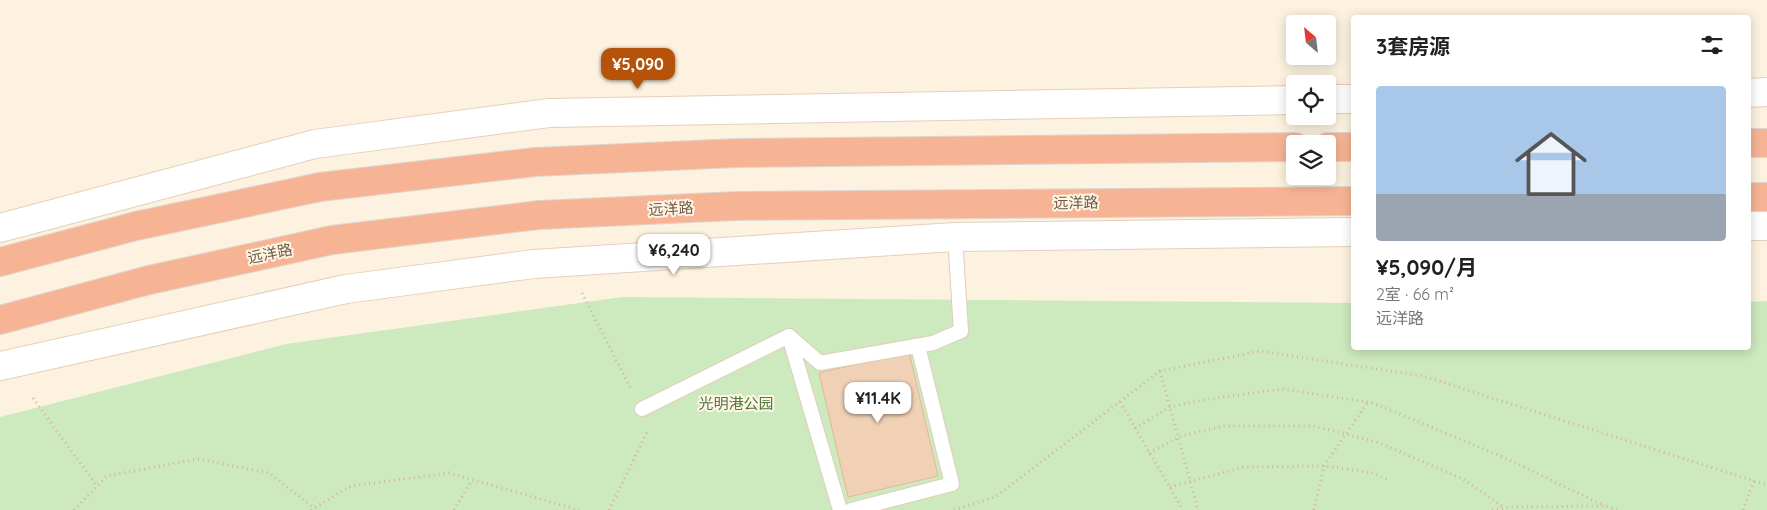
<!DOCTYPE html>
<html lang="zh">
<head>
<meta charset="utf-8">
<style>
  :root { --surface:#fff; --page:#f6f6f6; --text:#202124; --muted:#757577; --accent:#b45309 }
  body { margin:0; font-family:Quicksand,"Noto Sans SC",sans-serif; background:var(--page); color:var(--text); height:100vh; display:flex; flex-direction:column; font-size:19px; white-space:nowrap }
  * { box-sizing:border-box; margin:0 }
  p { font-size:16px; color:var(--muted) }
  .icon { flex:none; width:28px; height:28px; fill:none; stroke:currentColor; stroke-width:2; stroke-linecap:round; stroke-linejoin:round }
  .map { position:relative; flex:1; overflow:hidden }
  .sheet { position:absolute; left:1351px; top:15px; width:400px; height:335px; display:flex; flex-direction:column; background:var(--surface); border-radius:5px; box-shadow:0 2px 12px #0003 }
  .sheet>* { flex:none }
  .needle { width:32px; rotate:332deg }
  .tools { position:absolute; left:1286px; top:15px; display:grid; gap:10px }
  .tools a { display:grid; place-items:center; width:50px; height:50px; border-radius:5px; background:var(--surface); box-shadow:0 2px 12px #0003; font-size:25px }
  .price { position:absolute; translate:-50% -42px; padding:0 11px; border-radius:10px; background:#fff; color:#222; font-size:16px; line-height:32px; filter:drop-shadow(0 1px 2px #0008) }
  .price::after { content:''; position:absolute; left:50%; top:30px; width:15px; height:11px; margin-left:-8px; background:inherit; clip-path:polygon(0 0,100% 0,50% 100%) }
  .price.on { background:var(--accent); color:#fff }
  ul { padding:0; list-style:none }
  li { display:grid; align-content:center; gap:10px; height:265px; padding:0 25px }
  li span { display:grid; place-items:center; height:155px; border-radius:5px; color:#555 }
  li>.icon { margin-inline-start:auto }
  span .icon { width:90px; height:90px; fill:#fffc; stroke-width:1 }
  li b { font-size:21px }
  h2 { display:flex; justify-content:space-between; align-items:center; height:60px; padding:0 25px; font-size:21px }
  .map>svg:first-child { display:block }
</style>
</head>
<body>
<div class="map">
<svg width="1767" height="510" viewBox="0 0 1767 510">
  <rect width="100%" height="100%" fill="#fcf2df"/>
  <path fill="#cde9be" d="M622 297 1354 303V348H1749V302L1767 301V510H0V417L286 344Z"/>
  <path fill="#f1d1b6" stroke="#e4b897" d="M909 352 938 476 848 497 819 373Z"/>
  <g fill="none" stroke-linecap="round" stroke-linejoin="round">
    <g stroke="#dfcebb" stroke-width="16">
      <g id="lane">
        <path d="M789 336 840 510"/>
        <path d="M642 409 789 336 820 363 933 343 961 331 955 237"/>
        <path d="M851 510 952 484 918 346"/>
      </g>
    </g>
    <g stroke="#e5d0b9" stroke-width="30">
      <g id="secondary">
        <path d="M1749 93 1767 92"/>
        <path d="M1328 99H1354"/>
        <path d="M1749 226H1767"/>
        <path d="M0 228 315 144 549 113 1295 100"/>
        <path d="M0 366 346 289 534 264 955 237 1354 232"/>
      </g>
    </g>
    <g stroke="#ddd7d3" stroke-width="30">
      <g id="highway">
        <path d="M1749 143H1767"/>
        <path d="M1328 147H1354"/>
        <path d="M1749 197H1767"/>
        <path d="M0 262 136 226 320 187 535 162 737 153 1295 147"/>
        <path d="M0 320 149 280 332 240 539 215 736 206 1354 201"/>
      </g>
    </g>
    <g stroke="#d5b49a" stroke-width="3" stroke-dasharray="1 4" stroke-linecap="butt">
      <path d="M582 293 632 391"/>
      <path d="M1160 371 1198 510"/>
      <path d="M33 398 97 486"/>
      <path d="M1120 402 1183 510"/>
      <path d="M1135 428 1170 407 1203 400 1282 389 1373 403 1503 457 1605 506"/>
      <path d="M1149 453 1181 436 1225 426H1313L1377 442 1463 479 1505 508"/>
      <path d="M1170 487 1244 467 1324 466 1374 473 1390 481"/>
      <path d="M74 510 107 476 198 459 269 473 314 508"/>
      <path d="M311 510 351 486 449 473 579 510"/>
      <path d="M454 510 472 480"/>
      <path d="M609 510 648 430"/>
      <path d="M954 510 995 497 1160 371 1260 351 1423 376 1767 485"/>
      <path d="M1314 510 1324 466 1368 402"/>
      <path d="M1492 510 1510 507 1605 506 1618 510"/>
      <path d="M1743 510 1754 481"/>
    </g>
    <use href="#lane" stroke="#fff" stroke-width="14"/>
    <use href="#secondary" stroke="#fff" stroke-width="28"/>
    <use href="#highway" stroke="#f7b495" stroke-width="28"/>
  </g>
  <g text-anchor="middle" stroke-width="4" stroke-linejoin="round" paint-order="stroke">
    <g font-size="15" fill="#725847" stroke="#fff6e5">
      <text transform="translate(1076 203) rotate(-1)" y="5">远洋路</text>
      <text transform="translate(671 209) rotate(-3)" y="5">远洋路</text>
      <text transform="translate(270 254) rotate(-12)" y="5">远洋路</text>
    </g>
    <g font-size="15" fill="#4d783f" stroke="#fff6e5">
      <text x="736" y="409">光明港公园</text>
    </g>
  </g>
</svg>
<div class="tools">
<a><svg class="needle" viewBox="-14 -14 28 28"><path d="M0-13l5 13h-10z" fill="#e53935"/><path d="M0 13l5-13h-10z" fill="#757577"/></svg></a>
<a><svg class="icon" aria-label="locate" viewBox="0 0 24 24"><circle cx="12" cy="12" r="6"/><path d="M12 2v4M12 18v4M2 12h4M18 12h4"/></svg></a>
<a><svg class="icon" aria-label="layers" viewBox="0 0 24 24"><path d="M12 4l9 5-9 5-9-5zM3 14l9 5 9-5"/></svg></a>
</div>
<b class="price on" style="left:638px;top:90px">¥5,090</b>
<b class="price" style="left:674px;top:276px">¥6,240</b>
<b class="price" style="left:878px;top:424px">¥11.4K</b>
<section class="sheet">
<h2>3套房源<svg class="icon" aria-label="filters" viewBox="0 0 24 24"><path d="M4 7h16M4 17h16"/><circle cx="9" cy="7" r="2"/><circle cx="15" cy="17" r="2"/></svg></h2>
<ul>
<li><span style="background:linear-gradient(#a9c7e8 70%,#9aa5b1 0)"><svg class="icon" aria-label="home" viewBox="0 0 24 24"><path d="M3 11l9-7 9 7M6 9v11h12V9"/></svg></span><div><b>¥5,090/月</b><p>2室 · 66 m²</p><p>远洋路</p></div></li>
</ul>
</section>
</div>
</body>
</html>
